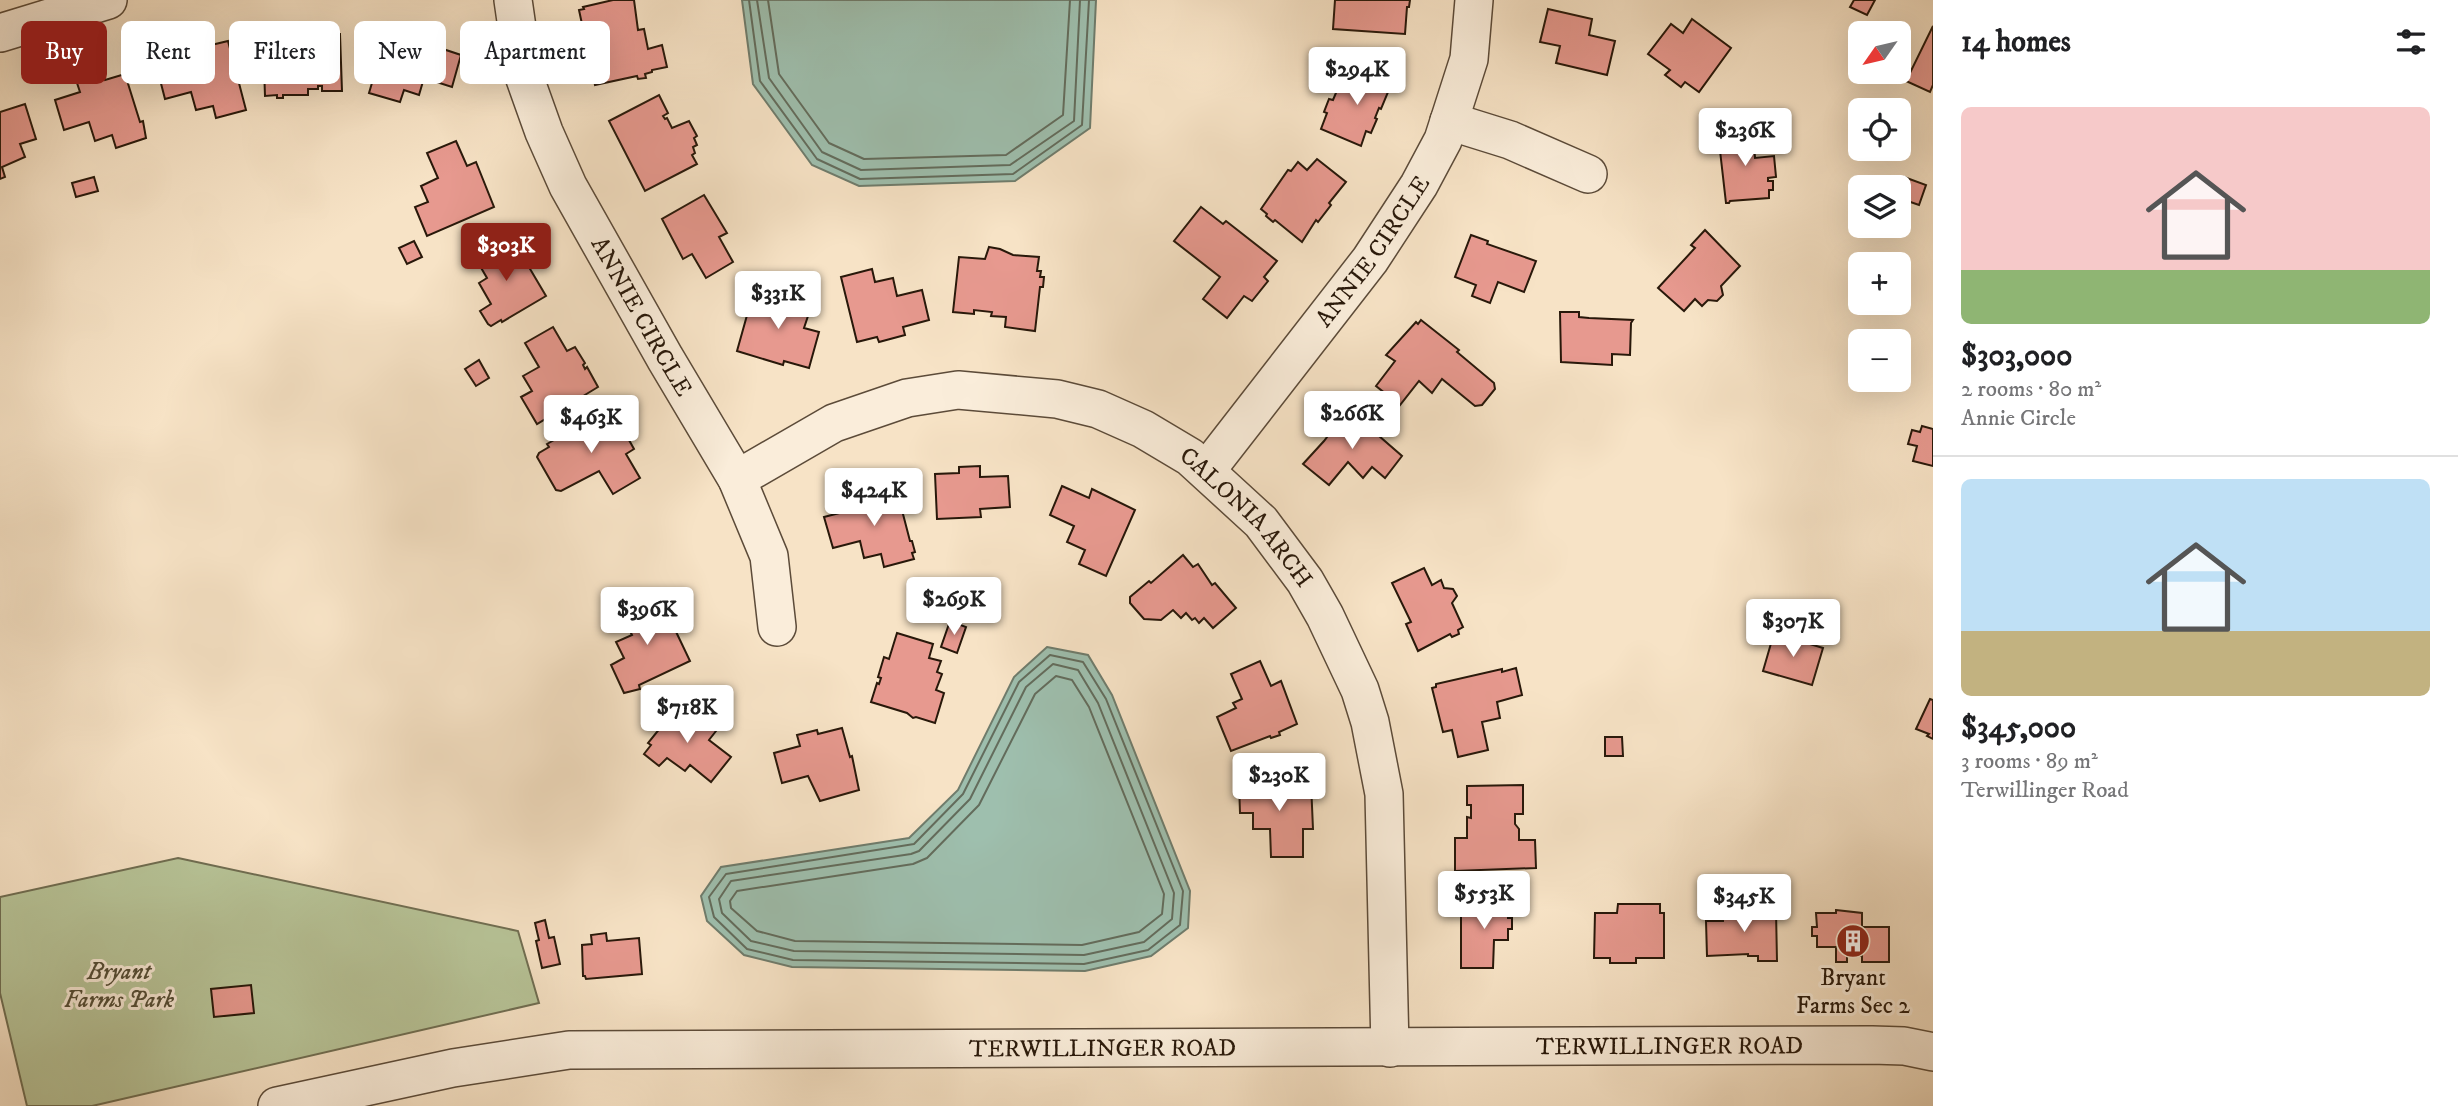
<!DOCTYPE html>
<html lang="en">
<head>
<meta charset="utf-8">
<style>
  :root { --surface:#fff; --page:#f6f6f6; --text:#202124; --muted:#757577; --line:#e0e0e0; --accent:#8f2418 }
  body { margin:0; font-family:"IM FELL DW Pica",serif; background:var(--page); color:var(--text); height:100vh; display:flex; flex-direction:column; font-size:26px; white-space:nowrap }
  * { box-sizing:border-box; margin:0 }
  p { font-size:23px; color:var(--muted) }
  .icon { flex:none; width:38px; height:38px; fill:none; stroke:currentColor; stroke-width:2; stroke-linecap:round; stroke-linejoin:round }
  .map { position:relative; flex:1; overflow:hidden }
  .details { display:flex; flex-direction:column; background:var(--surface); width:525px }
  .details>* { flex:none }
  .hud { position:absolute; left:21px; top:21px; width:665px; height:63px; display:flex; gap:14px }
  .needle { width:46px; rotate:236deg }
  .buttons { position:absolute; left:1848px; top:21px; display:grid; gap:14px }
  .buttons a { display:grid; place-items:center; width:63px; height:63px; border-radius:10px; background:var(--surface); box-shadow:0 7px 28px #0002; font-size:35px }
  .price { position:absolute; translate:-50% -60px; padding:0 16px; border-radius:7px; background:#fff; color:#222; font-size:23px; line-height:46px; filter:drop-shadow(0 2px 4px #0008) }
  .price::after { content:''; position:absolute; left:50%; top:42px; width:21px; height:16px; margin-left:-10px; background:inherit; clip-path:polygon(0 0,100% 0,50% 100%) }
  .price.selected { background:var(--accent); color:#fff }
  ul { padding:0; list-style:none }
  li { display:grid; align-content:center; gap:14px; height:371px; padding:0 28px }
  li+li { border-top:2px solid var(--line) }
  li span { display:grid; place-items:center; height:217px; border-radius:10px; color:#555 }
  li>.icon { margin-inline-start:auto }
  span .icon { width:126px; height:126px; fill:#fffc; stroke-width:1 }
  li b { font-size:30px }
  h2 { display:flex; justify-content:space-between; align-items:center; height:84px; padding:0 28px; font-size:30px }
  .pill { padding:0 24px; border-radius:10px; background:var(--surface); box-shadow:0 7px 28px #0002; font-size:24px; line-height:63px }
  .pill.selected { background:var(--accent); color:#fff }
  main { display:flex; flex:1; min-height:0 }
  .map>svg:first-child { display:block }
</style>
</head>
<body>
<main>
<div class="map">
<svg width="1933" height="1106" viewBox="0 0 1933 1106">
  <rect width="100%" height="100%" fill="#f7e3c6"/>
  <filter id="stains"><feTurbulence type="fractalNoise" baseFrequency=".00286" numOctaves="4"/><feColorMatrix values="0 0 0 0 .2 0 0 0 0 .09 0 0 0 0 .02 0 0 0 .5 -.17"/></filter>
  <radialGradient id="worn" r=".72"><stop offset=".6" stop-color="#630" stop-opacity="0"/><stop offset="1" stop-color="#630" stop-opacity=".3"/></radialGradient>
  <path fill="#b8c599" stroke="#706e52" stroke-width="2" d="M178 858 518 931 539 1003 92 1106H27L0 993V897Z"/>
  <g fill="#9ebfae" stroke="#6f7c6c" stroke-width="2">
    <path d="M742 0H1096L1090 128 1015 181 859 186 812 165 753 84Z"/>
    <path d="M1047 647 1088 655 1112 695 1190 891 1188 928 1151 956 1085 971 792 967 744 955 707 921 701 896 721 867 909 838 958 790 1014 677Z"/>
  </g>
  <g fill="none" stroke-linecap="round" stroke-linejoin="round">
    <g stroke="#636c5c" stroke-width="2">
      <path d="M749 0 760 81 817 159 860 179 1013 174 1082 125 1089 0"/>
      <path d="M757 0 769 78 822 152 861 170 1010 165 1074 121 1080 0"/>
      <path d="M768 0 779 74 829 143 864 159 1006 155 1063 115 1070 0"/>
      <path d="M1050 655 1083 662 1106 699 1183 891 1180 925 1148 950 1084 964 793 960 747 949 714 917 709 897 726 874 914 844 963 794 1019 682Z"/>
      <path d="M1053 664 1078 670 1098 703 1174 893 1172 919 1144 942 1084 955 794 951 751 941 722 913 719 899 731 881 911 854 919 851 970 799 1026 687Z"/>
      <path d="M1056 676 1072 680 1089 707 1164 894 1162 914 1139 932 1082 945 795 941 757 931 731 908 730 901 737 891 913 864 927 858 979 805 1035 694Z"/>
    </g>
  </g>
  <g fill="#e7998f" stroke="#28180a" stroke-width="2">
    <path d="M613 0H634L638 30 644 29 648 49 662 45 667 67 652 70V72L645 74 646 78 638 79 637 76 595 85 579 10 584 9 583 7Z"/>
    <path d="M1335 0H1410L1409 7H1407L1405 34 1333 29Z"/>
    <path d="M1854 0H1875L1867 15 1850 7Z"/>
    <path d="M1548 9 1592 19 1589 35 1615 41 1607 75 1556 63 1560 46 1540 42Z"/>
    <path d="M1692 19 1731 48 1699 92 1685 82 1681 87 1665 75 1670 70 1648 54 1671 24 1683 33Z"/>
    <path d="M1933 26V85L1930 92 1906 81Z"/>
    <path d="M390 28 409 34 410 31 418 32 437 37 434 46 461 55 452 87 424 78 419 95 404 90 400 102 369 93 374 76 367 73 370 62 378 65Z"/>
    <path d="M340 34 342 91H322V86H318V89H308V95H283V98H277V95L265 96 263 37Z"/>
    <path d="M228 41 246 110 216 118 213 106 196 110 191 92 165 99 157 68 185 60 182 52Z"/>
    <path d="M1364 68 1393 80 1381 109 1379 108 1375 118 1377 119 1371 133 1366 131 1361 146 1321 129 1327 113 1324 112 1329 99 1333 100 1338 88 1344 91 1347 83 1357 87Z"/>
    <path d="M125 74 140 122 143 121 146 138 116 148 112 135 95 141 89 122 64 130 55 100 80 92 77 83 97 77V79L104 77 105 80Z"/>
    <path d="M659 95 668 113 663 116 665 119 667 118 672 128 689 121 697 136 694 138 697 145 693 147 695 153 692 155 697 164 645 191 609 121Z"/>
    <path d="M25 104 36 139 20 144 25 157 2 167 5 177 0 179V112Z"/>
    <path d="M1753 131 1755 158 1774 156 1776 177 1768 178V181H1773V190H1769V198L1730 201 1729 203H1726L1718 133Z"/>
    <path d="M456 141 467 166 476 162 494 207 427 236 415 207 428 202 421 186 438 178 427 153Z"/>
    <path d="M1317 159 1346 182 1329 203 1331 205 1318 222 1316 220 1302 242 1275 220 1273 222 1266 216 1267 214 1261 209 1288 170 1291 171 1298 162 1307 170Z"/>
    <path d="M94 177 98 191 76 197 72 183Z"/>
    <path d="M1904 177 1926 185 1919 205 1899 198Z"/>
    <path d="M704 195 727 233 719 237 733 262 706 278 692 254 683 259 662 219Z"/>
    <path d="M1201 207 1223 224 1226 221 1277 261 1264 277 1268 281 1252 301 1244 296 1227 318 1203 299 1220 277 1174 241Z"/>
    <path d="M1705 230 1740 266 1721 286 1723 295 1717 301 1708 300 1702 306 1695 299 1684 311 1658 288 1695 248 1691 245Z"/>
    <path d="M1471 235 1488 241 1487 244 1536 261 1524 292 1498 282 1490 303 1472 296 1476 285 1455 277Z"/>
    <path d="M501 238 515 261 523 257 546 296 502 322 501 320 491 326 488 324 480 311 491 304 479 283 487 278 473 254Z"/>
    <path d="M414 241 422 257 407 264 399 248Z"/>
    <path d="M989 247 1000 249 1013 255 1039 257 1037 271H1041L1040 277H1044L1043 287H1040L1035 331 1005 327 1006 317 991 316 992 312 974 310V314L953 312 959 257 985 259Z"/>
    <path d="M872 269 875 282 893 278 897 296 922 290 929 320 903 327 905 335 879 342 877 337 857 342 841 277Z"/>
    <path d="M784 289 801 293 796 313 808 316 804 328 819 332 809 368 784 361 783 365 737 351 751 301 764 304 767 293 781 298Z"/>
    <path d="M1560 312H1579V317L1589 318 1633 320 1631 323 1630 355 1612 354V365L1561 362Z"/>
    <path d="M1421 320 1459 350 1457 352 1494 383 1495 389 1482 405 1475 406 1442 379 1432 393 1419 381 1400 405 1376 386 1395 361 1386 355 1416 322 1418 324Z"/>
    <path d="M553 327 567 351 575 347 585 363 583 365 585 369 587 367 598 387 537 424 521 397 532 391 523 376 539 367 525 343Z"/>
    <path d="M479 360 489 378 476 386 465 369Z"/>
    <path d="M611 408 634 449 626 454 640 478 613 494 599 471 561 491 556 490 537 457 539 453 549 447 547 444Z"/>
    <path d="M1348 409 1402 456 1385 478 1372 467 1363 478 1348 462 1329 485 1303 464 1324 441Z"/>
    <path d="M1922 426 1933 429V466L1913 461 1917 446 1908 444 1912 430 1920 432Z"/>
    <path d="M980 466V477L1008 476 1010 507 980 509 981 517 937 519 935 474 959 473V467Z"/>
    <path d="M1062 486 1089 498 1092 489 1135 510 1106 576 1079 564 1085 550 1067 542 1074 526 1050 515Z"/>
    <path d="M897 491 910 541H912L915 552 912 553 914 559 884 567 881 554 864 558 860 541 833 548 824 517 851 510 848 501Z"/>
    <path d="M1183 555 1193 567 1198 564 1212 585 1215 583 1236 608 1213 628 1204 618 1199 623 1195 618 1192 620 1186 613 1181 618 1173 610 1161 620 1144 619 1130 603V597L1149 581 1151 583Z"/>
    <path d="M1424 568 1432 585 1441 580 1444 588 1453 589 1457 596 1452 603 1463 627 1458 630 1459 634 1452 637 1450 634 1418 651 1406 624 1411 622 1392 583Z"/>
    <path d="M648 597 660 622 669 617 690 661 639 685 640 689 624 693 611 665 624 658 616 642 632 635 620 611Z"/>
    <path d="M950 621 966 627 957 653 941 647Z"/>
    <path d="M897 633 933 644 929 658 941 661 937 672 942 674 936 690 944 693 935 723 916 717 913 718 907 713 871 702 877 683 879 684 881 678 878 677 884 657 889 659Z"/>
    <path d="M1774 633 1823 648 1812 685 1763 671Z"/>
    <path d="M1260 661 1271 686 1281 681 1297 724 1279 732 1280 735 1271 738 1270 736 1231 751 1217 717 1236 708 1233 703 1242 699 1231 674Z"/>
    <path d="M1516 668 1522 695 1497 702 1500 718 1482 722 1488 750 1458 757 1452 730 1443 732 1432 688 1436 687V684L1502 669V672Z"/>
    <path d="M1930 699 1933 700V739L1927 736 1929 734 1916 729Z"/>
    <path d="M677 707 680 709 681 707 716 731 709 740 731 757 711 782 690 765 685 771 667 758 659 766 644 754 651 745 648 743Z"/>
    <path d="M842 728 850 757 852 756 859 790 820 801 808 776 782 783 774 753 800 746 797 735 817 730 818 734Z"/>
    <path d="M1605 737H1622L1623 756H1605Z"/>
    <path d="M1256 780 1311 783 1313 829H1303V857H1271L1270 829H1253V813H1240L1239 782Z"/>
    <path d="M1523 785V814H1515V824L1519 829V840H1535L1536 868 1455 871V838H1467V817L1471 818V805H1467V786Z"/>
    <path d="M1474 895H1508V918H1512V929H1508V940H1494L1493 968H1461V915L1474 916Z"/>
    <path d="M1618 904H1660V913H1664V958H1636V963H1610V958H1594L1595 913H1617Z"/>
    <path d="M1736 904H1743L1748 912 1776 911 1777 961H1758V956H1748V954L1707 956 1706 921H1723V912H1732Z"/>
    <path d="M1836 910 1862 913V927H1889V962H1862V956H1847V962H1836V947H1817V936H1812V927H1817L1816 913H1836Z"/>
    <path d="M545 920 549 938 554 937 560 964 542 968 536 941 539 940 535 923Z"/>
    <path d="M606 933 607 941 639 938 642 974 586 979 585 976H583L582 945 592 944 591 935Z"/>
    <path d="M251 985 254 1013 214 1017 211 989Z"/>
  </g>
  <g fill="none" stroke-linecap="round" stroke-linejoin="round">
    <g stroke="#5c4b39" stroke-width="40">
      <g id="minor">
        <path id="s1" d="M513 0 524 76 544 132 568 186 665 358 737 479 769 556 777 627"/>
        <path d="M0 33 108 0"/>
        <path d="M1449 121 1510 140 1588 174"/>
        <path id="s2" d="M1206 471 1370 260 1419 185 1443 140 1469 59 1474 0"/>
        <path id="s3" d="M737 479 834 423 907 398 958 390 1057 399 1098 409 1143 429 1190 457 1261 522 1305 581 1325 616 1360 690 1370 722 1384 794 1390 1048"/>
        <path id="s4" d="M277 1106 453 1068 569 1050 1872 1045 1904 1046 1933 1052"/>
      </g>
    </g>
    <use href="#minor" stroke="#faedda" stroke-width="37"/>
  </g>
  <defs>
    <g id="building-disc" transform="scale(1.75)"><circle r="9.5" fill="#8f2418" stroke="#faedda"/><path d="M-4-6H4V6H1V3H-1V6H-4ZM-2.5-4.3h1.7v1.8h-1.7ZM.8-4.3h1.7v1.8H.8ZM-2.5-1h1.7V.8h-1.7ZM.8-1h1.7V.8H.8Z" fill="#fff"/></g>
  </defs>
  <g fill-rule="evenodd">
    <use href="#building-disc" x="1853" y="941"/>
  </g>
  <g text-anchor="middle" stroke-width="6" stroke-linejoin="round" paint-order="stroke">
    <g font-size="24" fill="#28180a" stroke="#faedda">
      <text dy="8" stroke="none"><textPath href="#s2" startOffset="276">ANNIE CIRCLE</textPath></text>
      <text dy="8" stroke="none"><textPath href="#s1" startOffset="345">ANNIE CIRCLE</textPath></text>
      <text dy="8" stroke="none"><textPath href="#s3" startOffset="569">CALONIA ARCH</textPath></text>
      <text dy="8" stroke="none"><textPath href="#s4" startOffset="1398">TERWILLINGER ROAD</textPath></text>
      <text dy="8" stroke="none"><textPath href="#s4" startOffset="831">TERWILLINGER ROAD</textPath></text>
    </g>
    <g font-size="24" font-style="italic" fill="#534c35" stroke="#faedda">
      <text x="119" y="979">Bryant<tspan x="119" dy="28">Farms Park</tspan></text>
    </g>
    <g font-size="24" fill="#28180a" stroke="#faedda">
      <text x="1853" y="985">Bryant<tspan x="1853" dy="28">Farms Sec 2</tspan></text>
    </g>
  </g>
  <rect width="100%" height="100%" filter="url(#stains)"/>
  <rect width="100%" height="100%" fill="url(#worn)"/>
</svg>
<div class="buttons">
<a><svg class="needle" viewBox="-14 -14 28 28"><path d="M0-13l5 13h-10z" fill="#e53935"/><path d="M0 13l5-13h-10z" fill="#757577"/></svg></a>
<a><svg class="icon" aria-label="locate" viewBox="0 0 24 24"><circle cx="12" cy="12" r="6"/><path d="M12 2v4M12 18v4M2 12h4M18 12h4"/></svg></a>
<a><svg class="icon" aria-label="layers" viewBox="0 0 24 24"><path d="M12 4l9 5-9 5-9-5zM3 14l9 5 9-5"/></svg></a>
<a>+</a>
<a>−</a>
</div>
<b class="price" style="left:1357px;top:107px">$294K</b>
<b class="price" style="left:1745px;top:168px">$236K</b>
<b class="price selected" style="left:506px;top:283px">$303K</b>
<b class="price" style="left:778px;top:331px">$331K</b>
<b class="price" style="left:1352px;top:451px">$266K</b>
<b class="price" style="left:591px;top:455px">$463K</b>
<b class="price" style="left:874px;top:528px">$424K</b>
<b class="price" style="left:954px;top:637px">$269K</b>
<b class="price" style="left:647px;top:647px">$396K</b>
<b class="price" style="left:1793px;top:659px">$307K</b>
<b class="price" style="left:687px;top:745px">$718K</b>
<b class="price" style="left:1279px;top:813px">$230K</b>
<b class="price" style="left:1484px;top:931px">$553K</b>
<b class="price" style="left:1744px;top:934px">$345K</b>
<div class="hud">
<a class="pill selected">Buy</a>
<a class="pill">Rent</a>
<a class="pill">Filters</a>
<a class="pill">New</a>
<a class="pill">Apartment</a>
</div>
</div>
<section class="details">
<h2>14 homes<svg class="icon" aria-label="filters" viewBox="0 0 24 24"><path d="M4 7h16M4 17h16"/><circle cx="9" cy="7" r="2"/><circle cx="15" cy="17" r="2"/></svg></h2>
<ul>
<li><span style="background:linear-gradient(#f6c9c9 75%,#8fb573 0)"><svg class="icon" aria-label="home" viewBox="0 0 24 24"><path d="M3 11l9-7 9 7M6 9v11h12V9"/></svg></span><div><b>$303,000</b><p>2 rooms · 80 m²</p><p>Annie Circle</p></div></li>
<li><span style="background:linear-gradient(#bfe0f5 70%,#c2b280 0)"><svg class="icon" aria-label="home" viewBox="0 0 24 24"><path d="M3 11l9-7 9 7M6 9v11h12V9"/></svg></span><div><b>$345,000</b><p>3 rooms · 89 m²</p><p>Terwillinger Road</p></div></li>
</ul>
</section>
</main>
</body>
</html>
